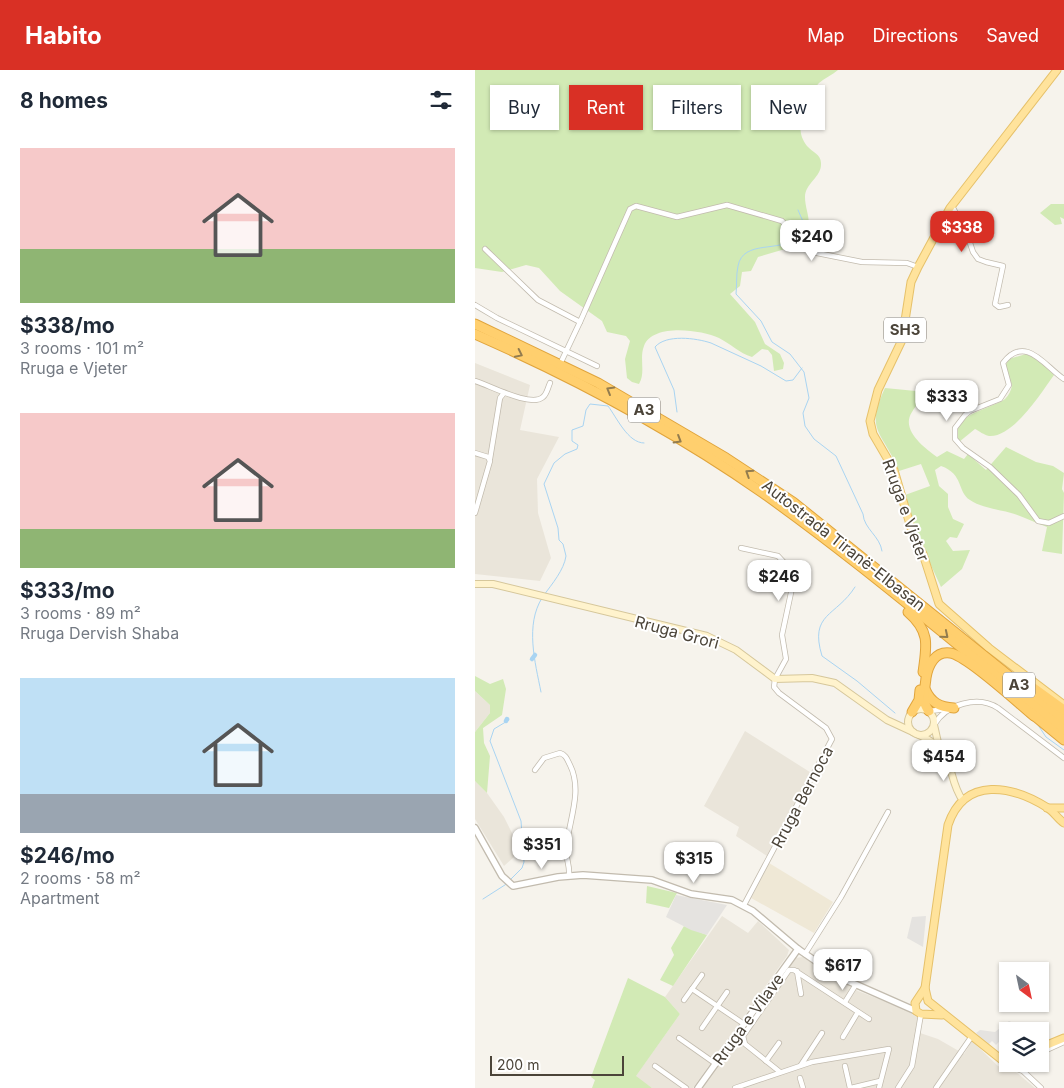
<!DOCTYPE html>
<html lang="en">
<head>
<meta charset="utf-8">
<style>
  :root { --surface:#fff; --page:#f2f2f3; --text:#1f2937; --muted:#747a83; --accent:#d93025 }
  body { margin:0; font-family:Inter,sans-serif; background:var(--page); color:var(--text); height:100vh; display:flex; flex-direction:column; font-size:19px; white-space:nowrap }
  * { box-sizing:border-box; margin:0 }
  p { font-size:16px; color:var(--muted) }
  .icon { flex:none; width:28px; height:28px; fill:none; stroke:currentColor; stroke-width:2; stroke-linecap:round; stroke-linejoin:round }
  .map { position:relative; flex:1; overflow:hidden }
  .panel { display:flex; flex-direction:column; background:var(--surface); width:475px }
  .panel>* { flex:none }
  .banner { position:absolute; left:15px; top:15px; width:475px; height:45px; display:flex; gap:10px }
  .needle { width:32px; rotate:147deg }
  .tools { position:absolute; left:524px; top:892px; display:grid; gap:10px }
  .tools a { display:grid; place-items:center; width:50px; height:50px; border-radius:0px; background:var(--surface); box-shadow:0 1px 4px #0004; font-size:25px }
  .scale { position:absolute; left:15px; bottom:12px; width:134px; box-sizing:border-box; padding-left:5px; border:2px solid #4b4439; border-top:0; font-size:14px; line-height:18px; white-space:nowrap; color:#4b4439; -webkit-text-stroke:4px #fff; paint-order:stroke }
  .price { position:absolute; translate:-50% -42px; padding:0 11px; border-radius:10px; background:#fff; color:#222; font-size:16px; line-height:32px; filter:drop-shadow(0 1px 2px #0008) }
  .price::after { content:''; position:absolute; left:50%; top:30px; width:15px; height:11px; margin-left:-8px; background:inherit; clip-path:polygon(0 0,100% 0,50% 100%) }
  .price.current { background:var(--accent); color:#fff }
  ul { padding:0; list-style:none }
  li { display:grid; align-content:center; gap:10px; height:265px; padding:0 20px }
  li span { display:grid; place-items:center; height:155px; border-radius:0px; color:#555 }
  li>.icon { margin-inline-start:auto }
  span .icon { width:90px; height:90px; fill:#fffc; stroke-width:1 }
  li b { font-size:21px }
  h2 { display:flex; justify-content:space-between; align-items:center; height:60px; padding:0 20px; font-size:21px }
  .chip { padding:0 18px; border-radius:0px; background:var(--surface); box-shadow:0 1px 4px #0004; font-size:18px; line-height:45px }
  .chip.current { background:var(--accent); color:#fff }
  header { display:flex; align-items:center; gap:30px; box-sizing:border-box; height:70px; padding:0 25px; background:var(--accent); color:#fff }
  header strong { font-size:24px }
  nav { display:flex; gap:28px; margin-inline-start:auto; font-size:18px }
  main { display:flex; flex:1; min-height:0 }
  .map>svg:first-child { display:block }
</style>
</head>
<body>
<header>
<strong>Habito</strong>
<nav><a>Map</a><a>Directions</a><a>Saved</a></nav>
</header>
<main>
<section class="panel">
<h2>8 homes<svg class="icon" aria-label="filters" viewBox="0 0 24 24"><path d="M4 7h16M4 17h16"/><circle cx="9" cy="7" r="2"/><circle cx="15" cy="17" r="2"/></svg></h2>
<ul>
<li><span style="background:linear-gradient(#f6c9c9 65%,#8fb573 0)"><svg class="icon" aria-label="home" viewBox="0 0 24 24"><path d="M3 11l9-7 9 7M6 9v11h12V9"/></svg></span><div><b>$338/mo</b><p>3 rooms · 101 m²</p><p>Rruga e Vjeter</p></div></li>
<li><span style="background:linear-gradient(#f6c9c9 75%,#8fb573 0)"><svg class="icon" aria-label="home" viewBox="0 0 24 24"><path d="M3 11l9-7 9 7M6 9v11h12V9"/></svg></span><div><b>$333/mo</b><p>3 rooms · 89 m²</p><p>Rruga Dervish Shaba</p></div></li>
<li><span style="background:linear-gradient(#bfe0f5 75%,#9aa5b1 0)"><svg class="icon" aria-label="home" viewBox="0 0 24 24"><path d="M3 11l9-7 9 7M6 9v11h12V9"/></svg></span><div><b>$246/mo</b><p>2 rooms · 58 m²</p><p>Apartment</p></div></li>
</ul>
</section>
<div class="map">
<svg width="589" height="1018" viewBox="0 0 589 1018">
  <rect width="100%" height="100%" fill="#f6f3ec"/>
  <g fill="#eae5da">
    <path d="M0 293 55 315 45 360 84 367 62 409 63 443 76 488 65 511 0 504Z"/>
    <path d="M0 621 15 635V643L0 662Z"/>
    <path d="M270 661 338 704 292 786 261 766 264 757 229 736Z"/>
    <path d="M0 711 12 723 29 747 43 775 39 787 29 796 0 749Z"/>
    <path d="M247 846 273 863 283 851 314 880 312 886 218 1018H177L160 1007 205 944 190 927Z"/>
    <path d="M328 887 383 921 435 941 447 950 445 963 463 969 489 984 497 971 523 996 541 1002 560 1018H222L319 888Z"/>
  </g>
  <path fill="#efe8d6" d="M294 793 358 832 339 863 276 828Z"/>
  <g fill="#d2eab5">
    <path d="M0 0H363C357 5 350 8 344 13 340 17 340 22 338 27 330 43 318 58 332 76 337 82 346 84 346 93 347 107 330 113 330 127 330 140 338 153 331 164H325L317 177 283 187 276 201 267 202 265 216 255 224 280 252 290 274 305 284 309 293 308 299 299 301 297 285 293 280 287 279 277 287C264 283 256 274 244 268 226 260 178 253 169 276 164 288 171 303 164 314L157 312 152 308 150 289 155 271 151 266 132 262 127 251 85 221 64 198 51 195 27 202 0 198Z"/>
    <path d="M576 134H589V149L585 147 587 154 580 155 565 143Z"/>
    <path d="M551 284 560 286 579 305C566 323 538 368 514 366 509 365 504 361 500 359L484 372C466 348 518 338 530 329 534 325 536 321 537 315L530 296 534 289Z"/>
    <path d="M410 318 451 322C447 330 441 335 437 342 425 360 450 378 462 387L472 381 489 389 493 384 511 400 531 377 561 392 578 396 589 403 587 419 589 423 587 484 567 481 572 457C560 453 548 446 536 443 522 439 507 438 495 430 482 422 489 404 466 396L460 400 464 416 473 424V437L478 449 489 454 482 468 475 467 471 471 478 481 495 480 487 499 466 517 441 463 430 425 455 416 446 394 424 401C408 361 389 362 410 318Z"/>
    <path d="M0 606 15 614 28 609 31 619 27 645 8 658 9 673 15 686 12 723 0 711V662L15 643V635L0 621Z"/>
    <path d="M172 816 202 823 194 838 171 833Z"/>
    <path d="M209 856 232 865 198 916 185 910 199 885 196 878Z"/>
    <path d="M153 908 190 927 205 944 161 1006 177 1018H117L120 1010 116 1007Z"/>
  </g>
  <g fill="#e5e3e0">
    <path d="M201 825 252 835 232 865 216 860 191 847Z"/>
    <path d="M451 846 448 877 432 868 437 847Z"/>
    <path d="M534 951 541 954 521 975 517 971 513 975 501 963 505 960 520 962Z"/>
  </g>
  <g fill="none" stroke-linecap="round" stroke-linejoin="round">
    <g stroke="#a9d4f2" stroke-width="1">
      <path d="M323 140 330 156 328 163 324 165"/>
      <path d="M320 168C306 183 268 169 263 196 261 205 262 215 261 224L286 251 297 272 315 284 329 302 334 328 328 343 330 356 339 369 361 386 388 444C389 459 405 466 407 481"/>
      <path d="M202 342 199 320 180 277C191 264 221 268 236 273L286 296 311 311 318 310 327 298"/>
      <path d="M380 517C361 547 334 543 347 586L382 611 420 643"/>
      <path d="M69 525C77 514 89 500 91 486L88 474 84 470 83 458 69 414 79 393 90 384 102 379 103 375 97 371V360L108 356 111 340 115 334 133 336C142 348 153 373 169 373"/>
      <path d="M66 622C60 592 50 555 67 528"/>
      <path d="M34 650 19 659 15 671 46 751 49 792 47 798 35 810"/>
      <path d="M563 655 571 667 589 680"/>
      <path d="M8 829 33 813"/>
    </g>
    <g stroke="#a9d4f2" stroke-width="4.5">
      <path d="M57 589 60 585"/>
      <path d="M31 651 32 649"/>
    </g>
    <g stroke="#c2bbae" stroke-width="6">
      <g id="minor">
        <path d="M477 136 492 164 498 182 503 189 511 192 528 196 520 234 524 237 533 235"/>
        <path d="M10 179 63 230 105 252 155 139 161 136 202 147 252 135 307 151 330 177 342 183 387 192 432 193 443 197"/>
        <path d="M0 235 22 248 122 296"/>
        <path d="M87 290 105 252"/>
        <path d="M589 309C571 298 551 263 528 293L534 315 525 329 495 341 490 345 480 358V369L488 378 515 397 544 425 563 451 574 453 589 446"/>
        <path d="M0 311C14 315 56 338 68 327 72 324 73 317 75 313"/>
        <path d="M0 383 13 387 15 391 0 443"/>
        <path d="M15 389 25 328 29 323"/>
        <path d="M266 478 303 486 317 501V518L307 565 311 589 300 609 299 617 304 623 351 658 357 669 269 835"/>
        <path d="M454 641 473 639"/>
        <path d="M459 655C471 634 503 625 523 638L589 688"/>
        <path d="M60 700 69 688 85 683C91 685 92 689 95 695 108 721 94 750 91 779 91 789 95 796 94 805"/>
        <path d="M330 884 366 827 413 742"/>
        <path d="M322 901 326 924"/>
        <path d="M217 919 269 954"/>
        <path d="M209 930 227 905"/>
        <path d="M370 932 380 916"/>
        <path d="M227 958 252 922"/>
        <path d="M368 967 383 942"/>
        <path d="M204 968 241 994"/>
        <path d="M565 983 589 972"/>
        <path d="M291 991 304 973"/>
        <path d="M529 991 536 997 548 1001 566 1018"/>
        <path d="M326 995 347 963"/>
        <path d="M180 996 211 1018"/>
        <path d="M370 996 375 1018"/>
        <path d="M305 1002 270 974 268 966 314 900H319L394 949"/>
        <path d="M325 1008 328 1018"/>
        <path d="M260 1018 337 992 414 979 404 1018"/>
        <path d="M376 1018 405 1011"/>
        <path d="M423 1018 437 996 446 944"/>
        <path d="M461 1018 497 966"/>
      </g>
    </g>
    <g stroke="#c2bbae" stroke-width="8">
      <g id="tertiary">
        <path d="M0 758 27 806 38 816 83 807 108 805 177 810 216 824 257 830 278 841 323 879 364 907 441 941"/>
        <path d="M223 1018 323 879"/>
      </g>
    </g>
    <g stroke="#d6c79b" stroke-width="8">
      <g id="secondary">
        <path d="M0 514H18L232 566 261 580 300 609 337 608 360 613 412 650 438 662"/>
        <circle cx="446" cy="652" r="13"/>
        <path d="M459 655 464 677"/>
        <path d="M444 665C483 681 470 705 488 731"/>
      </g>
    </g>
    <g stroke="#e6c16a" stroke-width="9">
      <g id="primary">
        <path d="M582 0 475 138 443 197 436 212 427 270 403 320 395 351 398 364 419 400 439 468 448 484 464 534 514 578 589 635"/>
        <path d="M572 738H589"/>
        <path d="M450 918 440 933 441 941 446 944 467 945"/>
        <path d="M565 978 589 968"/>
        <path d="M532 991 527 990 453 931 450 918 473 755C490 705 538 716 573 738 580 743 583 749 589 753"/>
      </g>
    </g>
    <g stroke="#e0a43c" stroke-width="11">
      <g id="motorway">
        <path d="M0 254 123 313 251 388 318 432 589 650"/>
        <path d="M0 264C100 308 198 360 288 423 392 497 488 581 589 660"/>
        <path d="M433 542C455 561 452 575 448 602"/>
        <path d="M550 612 589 640"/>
        <path d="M450 619C456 633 465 637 479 638"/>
        <path d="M454 641C446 632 450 619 451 608 453 595 460 581 475 583 492 585 543 633 559 646"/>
        <path d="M437 642 444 630 445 620"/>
        <path d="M556 643 589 670"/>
      </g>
    </g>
    <use href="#minor" stroke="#fff" stroke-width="4.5"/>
    <use href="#tertiary" stroke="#fff" stroke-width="5.5"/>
    <use href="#secondary" stroke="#fff3cd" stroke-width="6"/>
    <use href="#primary" stroke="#ffe39c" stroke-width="7"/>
    <use href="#motorway" stroke="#ffcf6e" stroke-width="9"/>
  </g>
  <defs><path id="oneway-chevron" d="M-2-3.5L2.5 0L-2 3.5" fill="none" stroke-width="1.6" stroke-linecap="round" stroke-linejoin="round" transform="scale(1.25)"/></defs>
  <g stroke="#937c4e">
    <use href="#oneway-chevron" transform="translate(44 284) rotate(26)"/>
    <use href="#oneway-chevron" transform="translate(135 320) rotate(-150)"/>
    <use href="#oneway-chevron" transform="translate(203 370) rotate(31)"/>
    <use href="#oneway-chevron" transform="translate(274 403) rotate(-147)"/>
    <use href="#oneway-chevron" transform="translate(470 565) rotate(40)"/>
  </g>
  <g text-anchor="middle" stroke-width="4" stroke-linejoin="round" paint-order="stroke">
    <g fill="#fff" stroke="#817c74" stroke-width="1">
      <rect x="409" y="247.5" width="42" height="25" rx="4"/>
      <rect x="153" y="327.5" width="32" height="25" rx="4"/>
      <rect x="528" y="602.5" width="32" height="25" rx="4"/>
    </g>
    <g font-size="15" font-weight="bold" fill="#4b4439">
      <text x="430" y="265">SH3</text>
      <text x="169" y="345">A3</text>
      <text x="544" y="620">A3</text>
    </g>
    <g font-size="16" fill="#4b4439" stroke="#fff">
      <text transform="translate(431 440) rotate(70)" y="6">Rruga e Vjeter</text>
      <text transform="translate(369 475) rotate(38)" y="6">Autostrada Tiranë-Elbasan</text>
      <text transform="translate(202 562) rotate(15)" y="6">Rruga Grori</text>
      <text transform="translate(327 727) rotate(-62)" y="6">Rruga Bernoca</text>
      <text transform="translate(273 949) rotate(-54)" y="6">Rruga e Vilave</text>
    </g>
  </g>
</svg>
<div class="tools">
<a><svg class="needle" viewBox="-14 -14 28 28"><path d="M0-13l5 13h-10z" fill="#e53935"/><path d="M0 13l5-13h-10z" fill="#747a83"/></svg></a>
<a><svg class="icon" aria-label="layers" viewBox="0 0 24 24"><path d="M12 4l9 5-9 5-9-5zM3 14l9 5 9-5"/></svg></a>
</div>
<div class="scale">200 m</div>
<b class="price current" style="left:487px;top:183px">$338</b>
<b class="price" style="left:337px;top:192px">$240</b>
<b class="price" style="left:472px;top:352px">$333</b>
<b class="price" style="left:304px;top:532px">$246</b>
<b class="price" style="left:469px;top:712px">$454</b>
<b class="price" style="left:67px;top:800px">$351</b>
<b class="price" style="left:219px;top:814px">$315</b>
<b class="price" style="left:368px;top:921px">$617</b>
<div class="banner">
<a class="chip">Buy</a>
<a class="chip current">Rent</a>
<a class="chip">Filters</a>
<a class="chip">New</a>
</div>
</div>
</main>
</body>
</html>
